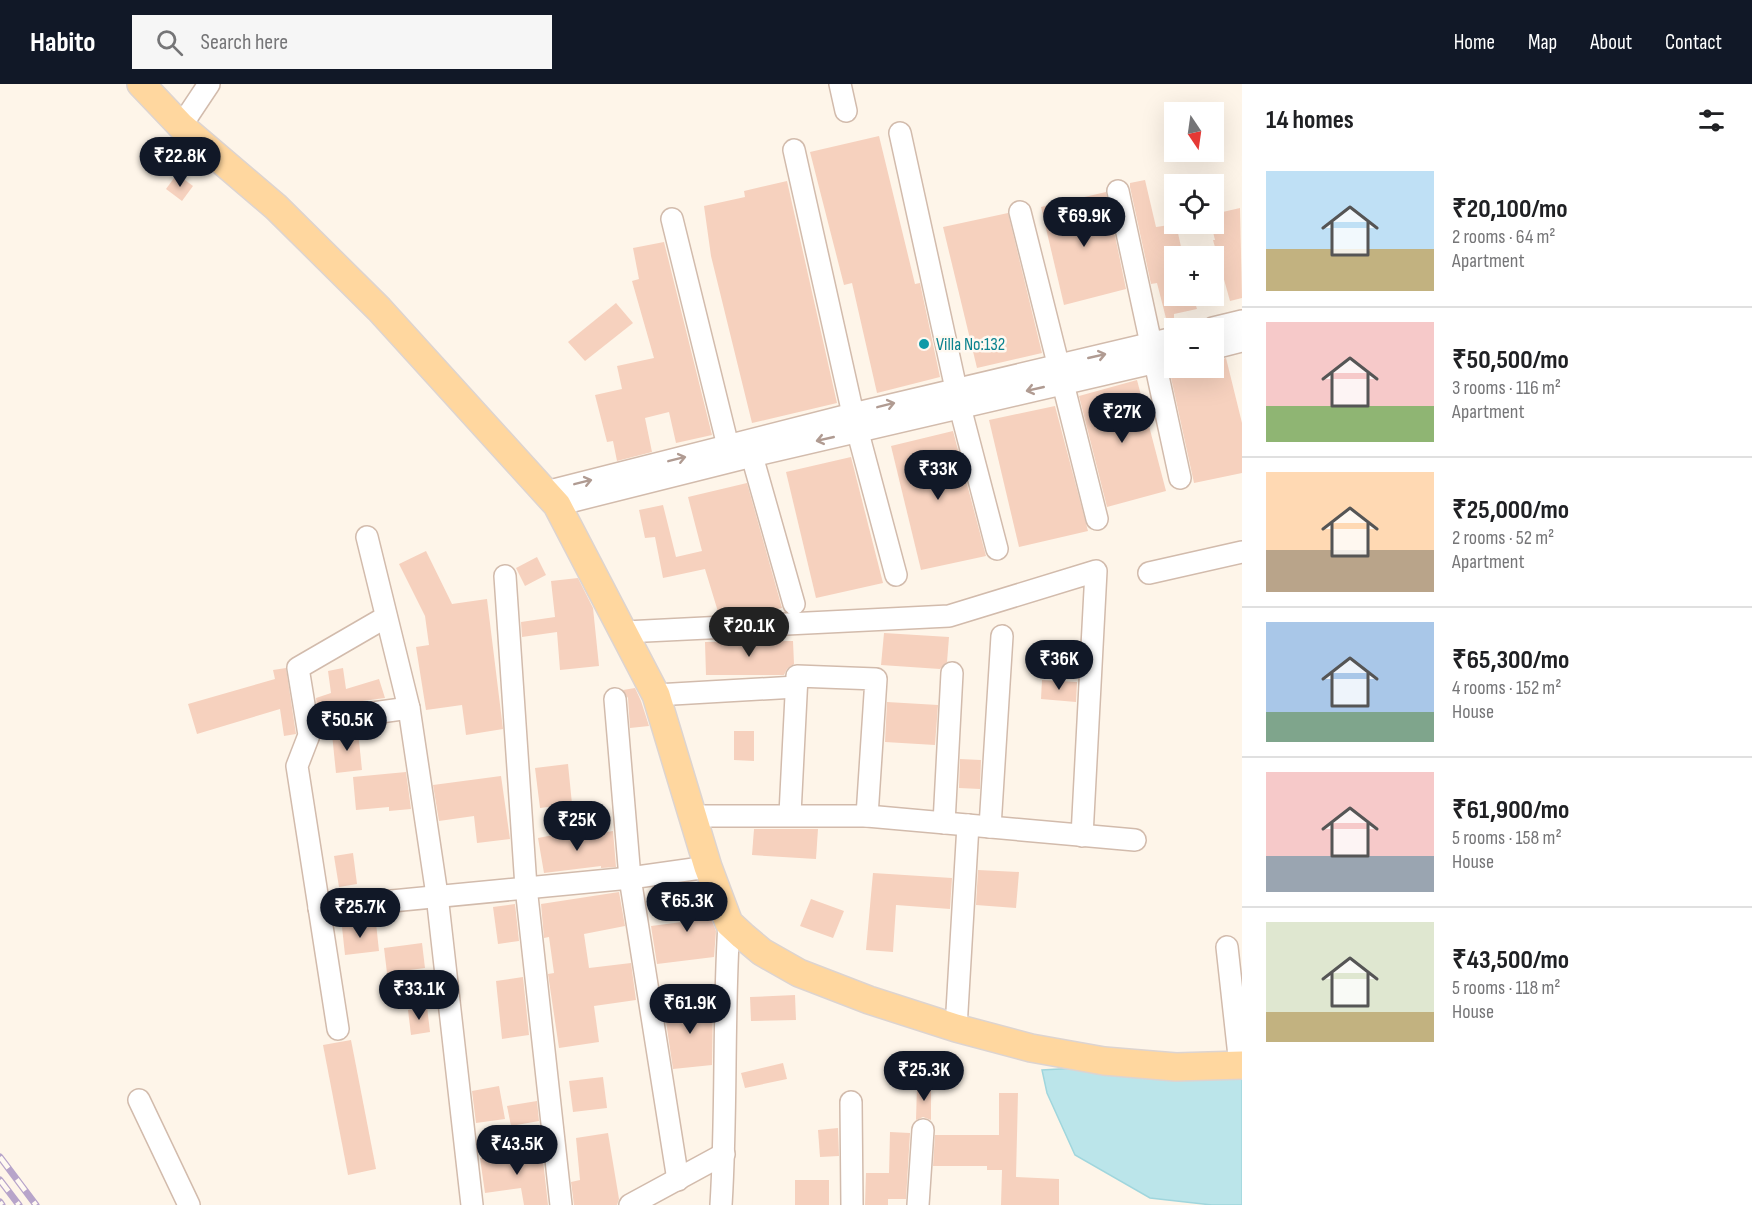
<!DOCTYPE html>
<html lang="en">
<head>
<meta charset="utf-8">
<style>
  :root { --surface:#fff; --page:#f6f6f6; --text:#202124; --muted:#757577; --line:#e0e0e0; --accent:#111827 }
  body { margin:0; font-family:"Sofia Sans Condensed",sans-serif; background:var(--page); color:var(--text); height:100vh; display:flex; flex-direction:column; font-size:22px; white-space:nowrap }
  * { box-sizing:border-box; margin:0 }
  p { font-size:20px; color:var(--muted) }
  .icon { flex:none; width:33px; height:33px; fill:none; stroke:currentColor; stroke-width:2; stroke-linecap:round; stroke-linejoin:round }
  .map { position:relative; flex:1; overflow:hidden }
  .panel { display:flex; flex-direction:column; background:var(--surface); width:510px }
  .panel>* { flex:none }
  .needle { width:39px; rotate:167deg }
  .buttons { position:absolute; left:1164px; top:18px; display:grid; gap:12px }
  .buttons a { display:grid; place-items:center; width:60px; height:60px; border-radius:0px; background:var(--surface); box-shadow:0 6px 24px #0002; font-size:30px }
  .price { position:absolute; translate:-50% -51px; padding:0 14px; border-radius:21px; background:var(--accent); color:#fff; font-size:20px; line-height:39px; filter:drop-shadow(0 2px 3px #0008) }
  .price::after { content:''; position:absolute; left:50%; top:36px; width:18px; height:14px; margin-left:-9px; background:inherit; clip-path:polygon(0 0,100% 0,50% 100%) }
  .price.selected { background:#222; color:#fff }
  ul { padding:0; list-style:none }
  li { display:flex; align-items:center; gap:18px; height:150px; padding:0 24px }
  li+li { border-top:2px solid var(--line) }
  li span { display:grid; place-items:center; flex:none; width:168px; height:120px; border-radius:0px; color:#555 }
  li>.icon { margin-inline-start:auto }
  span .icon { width:72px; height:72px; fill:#fffc; stroke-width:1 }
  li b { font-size:26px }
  h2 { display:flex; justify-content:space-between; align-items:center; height:72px; padding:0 24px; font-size:26px }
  header { display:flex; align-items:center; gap:36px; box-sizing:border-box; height:84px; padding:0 30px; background:var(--accent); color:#fff }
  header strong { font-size:28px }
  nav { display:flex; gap:33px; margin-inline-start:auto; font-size:21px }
  .search { width:420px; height:54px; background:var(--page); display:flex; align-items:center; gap:15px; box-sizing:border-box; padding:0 21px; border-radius:0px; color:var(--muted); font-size:22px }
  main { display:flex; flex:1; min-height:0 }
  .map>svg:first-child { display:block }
</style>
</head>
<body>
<header>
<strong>Habito</strong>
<div class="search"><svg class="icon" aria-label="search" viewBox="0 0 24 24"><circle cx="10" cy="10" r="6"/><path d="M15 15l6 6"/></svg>Search here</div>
<nav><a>Home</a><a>Map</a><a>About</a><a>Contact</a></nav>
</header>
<main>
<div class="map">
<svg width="1242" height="1121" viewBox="0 0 1242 1121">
  <rect width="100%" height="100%" fill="#fef5e9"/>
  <path fill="#bbe5ea" stroke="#a0d6dd" stroke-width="1.5" d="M1078 984 1242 989V1121H1212L1150 1114 1075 1071 1047 1009 1042 986Z"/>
  <g fill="#f6d1be">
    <path d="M879 52 915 200 920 199 940 293 877 309 852 199 844 201 810 68Z"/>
    <path d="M177 90 193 102 182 117 166 105Z"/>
    <path d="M1145 96 1156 143 1176 140 1183 172H1174V212H1193L1197 225 1174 230V242H1168L1157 199 1151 200 1130 103V99Z"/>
    <path d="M787 97 837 319 752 339 711 172 704 122 745 113 744 107Z"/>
    <path d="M1106 108 1126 205 1064 221 1041 123Z"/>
    <path d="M1240 124 1242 214 1230 217 1213 156H1215L1211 140 1214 130Z"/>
    <path d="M1008 129 1042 269 977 284 943 143Z"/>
    <path d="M664 158 712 351 676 359 669 328 645 334 652 368 617 377 613 357 607 358 595 311 622 305 617 282 654 274 632 197 639 195 633 164Z"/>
    <path d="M616 219 633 239 585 277 568 258Z"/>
    <path d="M1226 274 1242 339V389L1194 399 1170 289 1190 284H1214V277Z"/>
    <path d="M1137 296 1166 407 1107 423 1079 312Z"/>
    <path d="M1055 322 1088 447 1019 463 989 336Z"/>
    <path d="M953 347 986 472 921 486 891 362Z"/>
    <path d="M851 373 883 499 816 514 786 388Z"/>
    <path d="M747 399 782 524 764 528 719 531 705 485 663 494 655 453 645 454 639 426 663 421 676 473 702 467 688 413Z"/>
    <path d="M426 467 452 520 487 515 503 645 466 651 462 621 426 626 416 563 429 561 425 532 399 480Z"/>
    <path d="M537 473 546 491 525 502 516 484Z"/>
    <path d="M578 494 593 524 599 582 560 586 557 548 522 553 521 538 555 533 551 497Z"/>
    <path d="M884 549 949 553 947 578 940 585 881 581Z"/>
    <path d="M793 557 794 580 787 585 784 591H706L705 558Z"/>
    <path d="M286 584 296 650 284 652 280 625 197 650 188 620 275 595 273 586Z"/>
    <path d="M343 584 346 605 379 595 385 614 317 623 316 614 331 609 328 587Z"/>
    <path d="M1042 596 1077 598 1076 618 1041 615Z"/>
    <path d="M635 604 641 617 649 642 630 644 628 614 623 606Z"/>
    <path d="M887 618 938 621 935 661 885 658Z"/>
    <path d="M358 647 362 686 336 689 332 650Z"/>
    <path d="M734 647H754V677L734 676Z"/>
    <path d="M960 675 981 676 980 705 959 704Z"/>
    <path d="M568 680 572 720 540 724 535 684Z"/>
    <path d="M406 688 411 725 389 727V723L356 726 353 693Z"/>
    <path d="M501 692 510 755 477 759 474 732 439 737 433 701Z"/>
    <path d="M754 745H818L816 775 752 771Z"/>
    <path d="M574 747 575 754 613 747 616 783 601 784V782L544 789 538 754Z"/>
    <path d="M353 769 357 800 339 803 334 772Z"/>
    <path d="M978 786 1019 788 1016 824 976 821Z"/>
    <path d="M873 789 952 794 950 825 896 821 893 868 866 866Z"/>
    <path d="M697 799 716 847 714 873 657 880 651 842 690 837 684 801Z"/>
    <path d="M619 808 625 842 584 850 589 884 631 879 636 916 594 922 599 958 559 964 548 890 554 889 549 853 544 854 541 820Z"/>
    <path d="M811 815 844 827 833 854 800 842Z"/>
    <path d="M515 820 519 857 498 860 493 823Z"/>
    <path d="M376 839 379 867 345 871 342 843Z"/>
    <path d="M422 859 425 884 387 889 384 864Z"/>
    <path d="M523 893 529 951 502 955 496 897Z"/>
    <path d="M795 911 796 936 751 937 750 913Z"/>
    <path d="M713 920 712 981 673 985 664 924Z"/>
    <path d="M427 923 430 948 411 951 408 926Z"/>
    <path d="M351 956 376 1085 348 1091 323 961Z"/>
    <path d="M783 979 787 995 745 1004 741 989Z"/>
    <path d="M603 993 607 1024 573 1028 569 997Z"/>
    <path d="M499 1002 505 1035 476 1039 472 1007Z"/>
    <path d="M917 1002H931V1036L923 1033 916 1036Z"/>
    <path d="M999 1009H1018L1016 1093 1059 1095V1121H1001L1002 1086H987V1082H933L935 1051H999Z"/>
    <path d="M537 1017 539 1037 511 1042 507 1022Z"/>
    <path d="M838 1044 839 1072 820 1073 818 1046Z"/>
    <path d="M890 1048 910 1049 906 1115H888V1121H865L866 1089H889Z"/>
    <path d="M608 1049 619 1115 617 1121H574L571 1098 580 1096 576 1054Z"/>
    <path d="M542 1067 548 1121H524L521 1104 485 1109 480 1074Z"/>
    <rect x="795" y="1096" width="34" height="25"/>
  </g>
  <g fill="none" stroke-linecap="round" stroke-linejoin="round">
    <g stroke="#d2bbac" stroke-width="24">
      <g id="minor">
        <path d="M840 0 846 27"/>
        <path d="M181 42 209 0"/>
        <path d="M900 49 960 323 997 465"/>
        <path d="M794 66 853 330 896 491"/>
        <path d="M1118 107 1180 394"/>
        <path d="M1020 128 1097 435"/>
        <path d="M672 135 728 362"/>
        <path d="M1213 244 1242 237"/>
        <path d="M1214 264 1242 257"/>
        <path d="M752 372 794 520"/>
        <path d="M546 408 853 330 1174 254"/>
        <path d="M557 421 752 372 1174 274"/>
        <path d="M367 453 409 624 437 811 472 1121"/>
        <path d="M1149 489 1242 468"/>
        <path d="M505 492 526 803 561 1121"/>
        <path d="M625 548 949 532 1096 487 1082 752"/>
        <path d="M656 611 796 603"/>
        <path d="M615 615 630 794 678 1096"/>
        <path d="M308 638 409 624"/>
        <path d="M790 730 797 592 876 595 867 732"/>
        <path d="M693 732H867L1135 756"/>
        <path d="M944 739 952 589"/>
        <path d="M990 743 1002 552"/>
        <path d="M319 824 630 794 708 783"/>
        <path d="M1227 863 1240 981"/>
        <path d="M956 944 968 741"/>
        <path d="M338 945 297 682 309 651 298 584 386 533"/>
        <path d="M139 1016 189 1121"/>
        <path d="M851 1018 852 1121"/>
        <path d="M630 1121 724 1070"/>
        <path d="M721 1121C727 1027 723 933 729 839"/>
        <path d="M918 1121 923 1046"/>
      </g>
    </g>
    <g stroke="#ddd4d0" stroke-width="30">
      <path id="major" d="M141 0 181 42 276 123 379 225 557 421 656 611 708 783 729 839 743 852 762 868 799 889 869 916 956 944 1031 964 1104 977 1176 983 1242 981"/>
    </g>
    <use href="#minor" stroke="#fff" stroke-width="21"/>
    <use href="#major" stroke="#ffd79f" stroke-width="27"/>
    <g stroke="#b7a4ca" stroke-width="7">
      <g id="rail">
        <path d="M0 1073 36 1121"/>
        <path d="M0 1096 19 1121"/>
        <path d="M0 1118 2 1121"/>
      </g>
    </g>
    <use href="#rail" stroke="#fff9f1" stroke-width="4.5" stroke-dasharray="14" stroke-linecap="butt"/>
  </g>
  <defs><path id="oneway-shaft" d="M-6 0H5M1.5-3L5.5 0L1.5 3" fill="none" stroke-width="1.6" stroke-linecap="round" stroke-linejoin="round" transform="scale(1.5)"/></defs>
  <g stroke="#b09b92">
    <use href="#oneway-shaft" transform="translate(1097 272) rotate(-13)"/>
    <use href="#oneway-shaft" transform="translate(1035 305) rotate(167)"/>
    <use href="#oneway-shaft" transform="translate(886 321) rotate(-14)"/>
    <use href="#oneway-shaft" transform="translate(825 355) rotate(167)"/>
    <use href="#oneway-shaft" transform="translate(677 375) rotate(-14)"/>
    <use href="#oneway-shaft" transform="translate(583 398) rotate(-14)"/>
  </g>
  <circle fill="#0f9aa8" stroke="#fff9f1" stroke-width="2" cx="924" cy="260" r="6"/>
  <g text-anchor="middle" stroke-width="5" stroke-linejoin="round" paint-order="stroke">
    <g font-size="18" fill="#0d838f" stroke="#fff9f1" text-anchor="start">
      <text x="936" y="266">Villa No:132</text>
    </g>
  </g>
</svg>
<div class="buttons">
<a><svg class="needle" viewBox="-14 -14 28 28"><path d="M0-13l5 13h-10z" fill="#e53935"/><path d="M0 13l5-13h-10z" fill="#757577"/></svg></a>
<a><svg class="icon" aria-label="locate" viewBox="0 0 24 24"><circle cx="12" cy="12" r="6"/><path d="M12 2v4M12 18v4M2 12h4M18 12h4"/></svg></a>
<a>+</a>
<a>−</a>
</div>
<b class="price" style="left:180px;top:104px">₹22.8K</b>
<b class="price" style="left:1084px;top:164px">₹69.9K</b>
<b class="price" style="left:1122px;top:360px">₹27K</b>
<b class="price" style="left:938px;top:417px">₹33K</b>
<b class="price selected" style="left:749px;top:574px">₹20.1K</b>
<b class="price" style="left:1059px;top:607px">₹36K</b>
<b class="price" style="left:347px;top:668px">₹50.5K</b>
<b class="price" style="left:577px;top:768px">₹25K</b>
<b class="price" style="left:687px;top:849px">₹65.3K</b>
<b class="price" style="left:360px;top:855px">₹25.7K</b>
<b class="price" style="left:419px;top:937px">₹33.1K</b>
<b class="price" style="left:690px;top:951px">₹61.9K</b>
<b class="price" style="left:924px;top:1018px">₹25.3K</b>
<b class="price" style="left:517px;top:1092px">₹43.5K</b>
</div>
<section class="panel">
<h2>14 homes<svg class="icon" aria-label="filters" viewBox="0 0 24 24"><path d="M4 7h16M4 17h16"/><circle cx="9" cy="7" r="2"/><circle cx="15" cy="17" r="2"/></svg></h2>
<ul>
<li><span style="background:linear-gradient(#bfe0f5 65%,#c2b280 0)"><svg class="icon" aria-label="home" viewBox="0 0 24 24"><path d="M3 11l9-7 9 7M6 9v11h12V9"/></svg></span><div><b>₹20,100/mo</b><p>2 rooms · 64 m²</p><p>Apartment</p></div></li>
<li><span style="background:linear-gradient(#f6c9c9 70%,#8fb573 0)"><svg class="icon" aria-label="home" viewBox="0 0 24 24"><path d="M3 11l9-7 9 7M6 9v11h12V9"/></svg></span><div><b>₹50,500/mo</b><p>3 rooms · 116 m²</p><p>Apartment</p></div></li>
<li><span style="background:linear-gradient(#ffd9b3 65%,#b9a48a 0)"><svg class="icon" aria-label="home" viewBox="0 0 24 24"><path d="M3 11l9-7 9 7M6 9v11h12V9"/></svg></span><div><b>₹25,000/mo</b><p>2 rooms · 52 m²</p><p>Apartment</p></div></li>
<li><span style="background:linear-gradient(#a9c7e8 75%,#7fa58c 0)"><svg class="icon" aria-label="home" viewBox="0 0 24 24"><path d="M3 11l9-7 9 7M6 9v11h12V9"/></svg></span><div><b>₹65,300/mo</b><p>4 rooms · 152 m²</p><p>House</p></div></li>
<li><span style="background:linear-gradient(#f6c9c9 70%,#9aa5b1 0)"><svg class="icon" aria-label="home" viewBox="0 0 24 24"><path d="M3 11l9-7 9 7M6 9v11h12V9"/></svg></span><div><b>₹61,900/mo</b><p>5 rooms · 158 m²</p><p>House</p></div></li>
<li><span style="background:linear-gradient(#dfe7d0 75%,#c2b280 0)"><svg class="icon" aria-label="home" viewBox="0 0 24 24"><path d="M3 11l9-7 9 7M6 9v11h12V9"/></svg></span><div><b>₹43,500/mo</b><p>5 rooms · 118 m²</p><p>House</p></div></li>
</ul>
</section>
</main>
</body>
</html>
